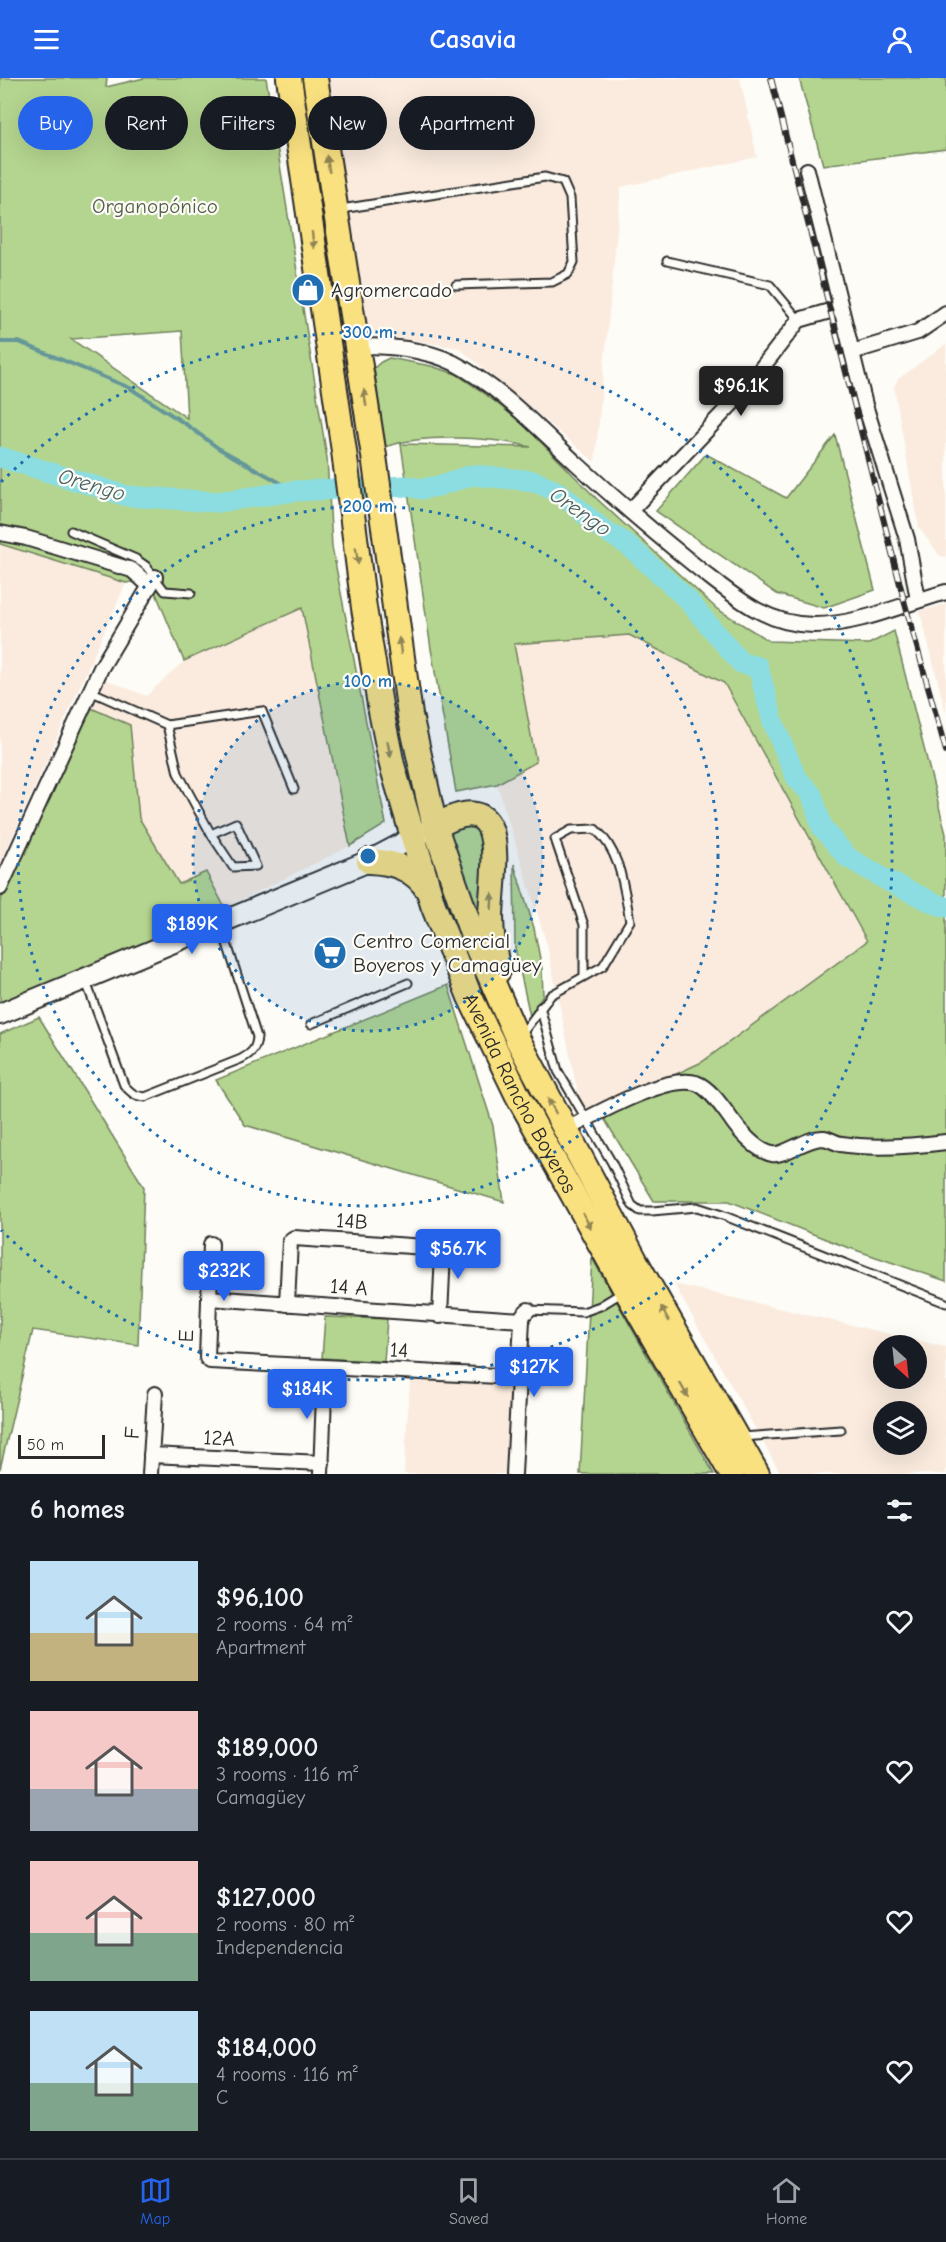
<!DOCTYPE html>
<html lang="en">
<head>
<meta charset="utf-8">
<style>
  :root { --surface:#171b24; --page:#20242c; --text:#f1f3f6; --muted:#9ea1a6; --line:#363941; --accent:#2563eb }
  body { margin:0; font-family:"Comic Neue",sans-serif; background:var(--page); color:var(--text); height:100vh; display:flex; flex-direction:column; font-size:22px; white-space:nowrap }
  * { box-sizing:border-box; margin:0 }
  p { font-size:20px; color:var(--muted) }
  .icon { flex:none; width:33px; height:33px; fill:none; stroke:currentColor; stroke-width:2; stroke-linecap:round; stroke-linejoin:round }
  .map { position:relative; height:1396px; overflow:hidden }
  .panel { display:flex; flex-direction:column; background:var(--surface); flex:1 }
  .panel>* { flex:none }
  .hud { position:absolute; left:18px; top:18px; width:600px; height:54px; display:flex; gap:12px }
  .needle { width:39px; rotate:153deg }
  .tools { position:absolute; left:873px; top:1257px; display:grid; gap:12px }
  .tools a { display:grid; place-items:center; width:54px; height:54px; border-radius:50%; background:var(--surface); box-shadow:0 6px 24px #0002; font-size:30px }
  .scale { position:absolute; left:18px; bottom:15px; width:87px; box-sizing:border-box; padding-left:6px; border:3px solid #2b2b2b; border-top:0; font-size:16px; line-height:21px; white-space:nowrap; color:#2b2b2b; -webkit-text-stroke:4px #fdfcf7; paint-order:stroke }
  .price { position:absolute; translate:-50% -51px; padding:0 14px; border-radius:6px; background:var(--accent); color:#fff; font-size:20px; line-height:39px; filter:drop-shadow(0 2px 3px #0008) }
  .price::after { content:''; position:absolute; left:50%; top:36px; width:18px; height:14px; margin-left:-9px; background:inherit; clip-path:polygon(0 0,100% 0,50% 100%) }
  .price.selected { background:#222; color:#fff }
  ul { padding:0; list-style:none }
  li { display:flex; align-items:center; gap:18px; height:150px; padding:0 30px }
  li span { display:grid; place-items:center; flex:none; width:168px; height:120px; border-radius:0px; color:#555 }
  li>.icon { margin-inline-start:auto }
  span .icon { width:72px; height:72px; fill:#fffc; stroke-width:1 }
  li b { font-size:26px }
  h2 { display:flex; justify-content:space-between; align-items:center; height:72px; padding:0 30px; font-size:26px }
  .pill { padding:0 21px; border-radius:27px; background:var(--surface); box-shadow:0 6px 24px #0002; font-size:21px; line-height:54px }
  .pill.selected { background:var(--accent); color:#fff }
  header { display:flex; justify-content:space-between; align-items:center; height:78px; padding:0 30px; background:var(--accent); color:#fff; font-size:27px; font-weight:600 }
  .tab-bar { display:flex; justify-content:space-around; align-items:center; height:84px; border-top:2px solid var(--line); background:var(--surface); font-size:16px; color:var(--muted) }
  .tab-bar a { display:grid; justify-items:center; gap:3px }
  .tab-bar .selected { color:var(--accent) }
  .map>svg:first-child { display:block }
</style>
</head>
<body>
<header><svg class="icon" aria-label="menu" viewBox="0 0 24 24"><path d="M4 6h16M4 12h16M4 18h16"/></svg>Casavia<svg class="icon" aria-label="person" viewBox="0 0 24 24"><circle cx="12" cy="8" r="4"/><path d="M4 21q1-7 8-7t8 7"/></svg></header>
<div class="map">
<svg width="946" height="1396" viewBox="0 0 946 1396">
  <rect width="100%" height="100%" fill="#fdfcf7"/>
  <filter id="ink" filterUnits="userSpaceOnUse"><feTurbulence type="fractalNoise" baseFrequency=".0167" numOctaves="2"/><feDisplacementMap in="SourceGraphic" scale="12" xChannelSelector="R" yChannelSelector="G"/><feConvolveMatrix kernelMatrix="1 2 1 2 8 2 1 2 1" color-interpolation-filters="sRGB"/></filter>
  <g filter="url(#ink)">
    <g fill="#faebde" fill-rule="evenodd">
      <path d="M323 0H740L757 79 621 109 595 384 459 270 362 254Z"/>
      <path d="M946 266V479L940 478 919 450 894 309 898 301Z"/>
      <path d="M0 466 126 505 0 787Z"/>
      <path d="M946 526V635L920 533Z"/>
      <path d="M302 529 350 768 225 830 206 794 179 806 139 740 130 647 91 630 105 601 146 618 184 583Z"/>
      <path d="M629 557 724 605 867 864 702 984 583 1040 547 867 497 706 536 684 514 566Z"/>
      <path d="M674 1206 946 1269V1396H781ZM884 1268H916V1300H884ZM884 1334H916V1366H884Z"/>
      <path d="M410 1302 512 1304 506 1396H404Z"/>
    </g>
    <g fill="#b4d58f" stroke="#70805d" stroke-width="1.5" fill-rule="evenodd">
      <path d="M0 0H107L106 9 144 0H266L327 380 332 469 386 746 350 768 302 530 184 583 150 501 126 505 0 466ZM182 253 187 340 71 261Z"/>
      <path d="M799 0H946V71L823 87Z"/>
      <path d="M389 280 431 288 456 296 484 315 524 347 597 421 717 531 769 563 869 566 894 553 946 756V1203L841 1167 729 1123H654L599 1032 702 984 867 863 724 605 629 557 514 566 536 684 497 706 456 714 431 571 401 366 531 369C490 359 425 355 385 369L374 290 381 284Z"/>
      <path d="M835 357 875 512 824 530 777 516 656 433 706 376 786 420Z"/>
      <path d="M91 630 130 647 139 740 179 806 206 794 225 830 80 895 0 925V824Z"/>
      <path d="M459 744 479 750 482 768V855L447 752Z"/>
      <path d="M514 786 534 850 542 891 543 917 530 938 515 870Z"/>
      <path d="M448 907 493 1048 504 1124 245 1047 216 1002Z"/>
      <path d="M39 939 144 1109 138 1267 33 1252 0 1391V956Z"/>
      <path d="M592 1180 714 1396H580Z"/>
      <path d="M325 1239 387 1241 384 1284 322 1280Z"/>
    </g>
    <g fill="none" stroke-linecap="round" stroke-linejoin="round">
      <path stroke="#659699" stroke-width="4" d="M0 264H19L130 310 187 347 218 370 295 413"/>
      <path stroke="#8bdde2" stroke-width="21" d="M0 379 127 418 217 424 295 413 407 408 422 411 438 408 472 397 534 403 560 415 601 450 628 467 686 520 741 585 758 589 773 644 796 699 812 717 822 749 847 779 888 803 934 825 946 829"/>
      <g stroke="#2b2b2b" stroke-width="11">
        <g id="service">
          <path d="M341 131 545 99 563 104 570 120 574 184 568 196 552 204 456 207"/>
          <path d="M667 183 770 207 799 242"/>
          <path d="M71 453 136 481 146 488 165 513 191 515"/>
          <path d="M90 613 167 647"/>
          <path d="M211 756 236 745 256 788 233 789 211 756 178 695 167 647 262 633 294 711"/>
          <path d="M85 901 124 1007C131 1015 135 1018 145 1019L241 981C252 975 256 971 257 959L221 847"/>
          <path d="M540 929 558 993 612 1085 632 1127 640 1133H652L697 1129 722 1137 946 1225"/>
          <path d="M311 946 408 905"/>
          <path d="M521 957 551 917 603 888 630 843C624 811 621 773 595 751L571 752 555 761 584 847V897"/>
          <path d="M528 1232 583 1234 600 1228 623 1214"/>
          <path d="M741 1359 841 1352"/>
        </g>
      </g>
      <g stroke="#2b2b2b" stroke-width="18">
        <g id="minor">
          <path d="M807 92 865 327 907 461 918 522"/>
          <path d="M357 269C385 266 428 272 454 285 500 309 539 351 577 386 616 422 657 457 698 490 734 518 766 547 814 547 859 547 903 526 946 514"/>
          <path d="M852 274 918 254 946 235"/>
          <path d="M630 433 743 314 799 242 840 230"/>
          <path d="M0 455 26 460 132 492 150 508"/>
          <path d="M0 810 101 590 155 499"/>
          <path d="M565 1052C593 1038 666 996 696 1005 710 1010 723 1030 731 1041 739 1053 757 1073 772 1076 783 1079 807 1059 824 1060 830 1061 835 1065 841 1066 873 1071 914 1068 946 1064"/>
          <path d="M211 1166 207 1280 210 1283 519 1299"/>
          <path d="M209 1220 522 1242"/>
          <path d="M287 1226 290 1163 294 1160 440 1170 443 1174 440 1238"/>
          <path d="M151 1377 322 1385"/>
          <path d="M150 1396 155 1316"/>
          <path d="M321 1396 325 1290"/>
          <path d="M514 1396 522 1242 523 1237 528 1232"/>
        </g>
      </g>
      <g stroke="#2b2b2b" stroke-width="24">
        <path id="secondary" d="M0 936 369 783 424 754"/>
      </g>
      <g stroke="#2b2b2b" stroke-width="28">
        <g id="trunk">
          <path id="s1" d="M289 0 344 373 364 530 381 633 392 687 433 827 470 919 518 1018 626 1212 732 1396"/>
          <path d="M315 0 374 378 410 637 435 749 475 864 518 962 637 1186 757 1396"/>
          <path d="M435 749C513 703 492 794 491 838 491 857 494 875 498 893"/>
          <path d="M369 783C394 784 415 791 428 812"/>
        </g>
      </g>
      <use href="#service" stroke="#fdfcf7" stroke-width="7"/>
      <use href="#minor" stroke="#fdfcf7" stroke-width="14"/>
      <use href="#secondary" stroke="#fdfcf7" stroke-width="20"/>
      <use href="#trunk" stroke="#fae180" stroke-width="24"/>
      <g stroke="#2b2b2b" stroke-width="6">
        <path id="rail" d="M771 0 905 526 946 673"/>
      </g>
      <use href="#rail" stroke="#fdfcf7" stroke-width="4" stroke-dasharray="11" stroke-linecap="butt"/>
    </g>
    <defs><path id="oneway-solid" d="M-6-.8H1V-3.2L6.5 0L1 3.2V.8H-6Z" transform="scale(1.5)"/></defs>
    <g fill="#928656">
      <use href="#oneway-solid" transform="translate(328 86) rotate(-99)"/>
      <use href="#oneway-solid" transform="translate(313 162) rotate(82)"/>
      <use href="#oneway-solid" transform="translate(365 320) rotate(-99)"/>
      <use href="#oneway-solid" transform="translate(357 478) rotate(82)"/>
      <use href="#oneway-solid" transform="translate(400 568) rotate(-98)"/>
      <use href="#oneway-solid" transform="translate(389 671) rotate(79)"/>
      <use href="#oneway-solid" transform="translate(492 823) rotate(-87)"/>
      <use href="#oneway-solid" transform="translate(552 1028) rotate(-118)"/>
      <use href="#oneway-solid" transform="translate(587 1143) rotate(61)"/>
      <use href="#oneway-solid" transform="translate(665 1236) rotate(-120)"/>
      <use href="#oneway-solid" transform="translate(684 1312) rotate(60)"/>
    </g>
  </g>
  <circle cx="368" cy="778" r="175" fill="#1f6fb2" fill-opacity=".12"/>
  <g fill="none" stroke="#1f6fb2" stroke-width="3" stroke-dasharray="3 6">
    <circle cx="368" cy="778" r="175"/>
    <circle cx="368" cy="778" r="350"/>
    <path d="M1 404A524 524 0 1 1 1 1152"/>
  </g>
  <defs>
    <g id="shop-disc" transform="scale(1.725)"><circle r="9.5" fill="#1f6fb2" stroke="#fdfcf7"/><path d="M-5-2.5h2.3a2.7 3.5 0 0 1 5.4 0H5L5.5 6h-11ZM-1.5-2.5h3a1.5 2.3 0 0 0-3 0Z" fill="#fff"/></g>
    <g id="supermarket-disc" transform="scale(1.725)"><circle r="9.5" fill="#1f6fb2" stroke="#fdfcf7"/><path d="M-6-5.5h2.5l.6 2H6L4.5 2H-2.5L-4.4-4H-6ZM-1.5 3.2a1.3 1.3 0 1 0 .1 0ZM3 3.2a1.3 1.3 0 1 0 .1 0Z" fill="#fff"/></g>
  </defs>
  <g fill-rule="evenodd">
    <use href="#shop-disc" x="308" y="212"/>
    <use href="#supermarket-disc" x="330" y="875"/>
  </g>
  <g text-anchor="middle" stroke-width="4.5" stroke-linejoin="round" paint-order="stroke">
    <g font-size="21" fill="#545e49" stroke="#fdfcf7">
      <text x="155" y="135">Organopónico</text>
    </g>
    <g font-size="21" fill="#2b2b2b" stroke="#fdfcf7" text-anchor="start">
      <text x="331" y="219">Agromercado</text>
      <text x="353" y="870">Centro Comercial<tspan x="353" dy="24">Boyeros y Camagüey</tspan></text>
    </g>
    <g font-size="21" fill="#2b2b2b" stroke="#fdfcf7">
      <text dy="7" stroke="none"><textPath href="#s1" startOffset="1048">Avenida Rancho Boyeros</textPath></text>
      <text transform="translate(352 1143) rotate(4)" y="7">14B</text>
      <text transform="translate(349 1209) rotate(4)" y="7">14 A</text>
      <text transform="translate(186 1258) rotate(-88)" y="7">E</text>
      <text transform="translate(399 1272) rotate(3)" y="7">14</text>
      <text transform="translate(132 1355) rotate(-86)" y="7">F</text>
      <text transform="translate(219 1360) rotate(3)" y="7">12A</text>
    </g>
    <g font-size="22" font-style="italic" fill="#486062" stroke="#fdfcf7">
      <text transform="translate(92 406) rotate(16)" y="8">Orengo</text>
      <text transform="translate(581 433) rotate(35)" y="8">Orengo</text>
    </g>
  </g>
  <circle cx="368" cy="778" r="9" fill="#1f6fb2" stroke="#fdfcf7" stroke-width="3"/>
  <g font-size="18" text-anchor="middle" font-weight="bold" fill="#1f6fb2" stroke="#fdfcf7" stroke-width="4.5" stroke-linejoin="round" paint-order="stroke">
    <text x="368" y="260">300 m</text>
    <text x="368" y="434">200 m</text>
    <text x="368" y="609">100 m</text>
  </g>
</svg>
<div class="tools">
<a><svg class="needle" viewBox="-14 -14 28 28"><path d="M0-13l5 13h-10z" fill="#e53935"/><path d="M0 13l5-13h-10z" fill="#9ea1a6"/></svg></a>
<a><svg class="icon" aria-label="layers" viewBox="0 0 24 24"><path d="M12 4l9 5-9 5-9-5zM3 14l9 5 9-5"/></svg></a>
</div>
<div class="scale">50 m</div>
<b class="price selected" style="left:741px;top:339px">$96.1K</b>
<b class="price" style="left:192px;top:877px">$189K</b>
<b class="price" style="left:458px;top:1202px">$56.7K</b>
<b class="price" style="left:224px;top:1224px">$232K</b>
<b class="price" style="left:534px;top:1320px">$127K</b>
<b class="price" style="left:307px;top:1342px">$184K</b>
<div class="hud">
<a class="pill selected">Buy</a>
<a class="pill">Rent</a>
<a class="pill">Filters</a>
<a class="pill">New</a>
<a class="pill">Apartment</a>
</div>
</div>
<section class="panel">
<h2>6 homes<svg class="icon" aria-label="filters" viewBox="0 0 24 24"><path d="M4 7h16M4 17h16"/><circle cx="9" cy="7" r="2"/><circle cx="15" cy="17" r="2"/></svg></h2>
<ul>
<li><span style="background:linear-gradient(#bfe0f5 60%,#c2b280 0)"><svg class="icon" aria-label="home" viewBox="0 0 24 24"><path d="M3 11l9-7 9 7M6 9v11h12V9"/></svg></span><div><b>$96,100</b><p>2 rooms · 64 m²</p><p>Apartment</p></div><svg class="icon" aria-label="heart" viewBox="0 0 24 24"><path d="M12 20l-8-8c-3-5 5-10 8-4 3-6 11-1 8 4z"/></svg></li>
<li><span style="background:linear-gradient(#f6c9c9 65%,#9aa5b1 0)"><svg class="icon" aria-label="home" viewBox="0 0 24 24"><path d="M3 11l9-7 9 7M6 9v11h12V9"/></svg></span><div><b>$189,000</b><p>3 rooms · 116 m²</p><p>Camagüey</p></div><svg class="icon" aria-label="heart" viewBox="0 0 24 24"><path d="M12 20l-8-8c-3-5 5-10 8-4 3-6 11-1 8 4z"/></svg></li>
<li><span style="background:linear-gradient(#f6c9c9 60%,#7fa58c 0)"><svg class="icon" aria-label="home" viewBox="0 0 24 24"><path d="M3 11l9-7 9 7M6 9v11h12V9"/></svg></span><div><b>$127,000</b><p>2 rooms · 80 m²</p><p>Independencia</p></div><svg class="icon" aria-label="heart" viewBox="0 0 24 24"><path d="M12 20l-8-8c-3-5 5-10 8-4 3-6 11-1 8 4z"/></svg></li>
<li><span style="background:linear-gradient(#bfe0f5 60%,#7fa58c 0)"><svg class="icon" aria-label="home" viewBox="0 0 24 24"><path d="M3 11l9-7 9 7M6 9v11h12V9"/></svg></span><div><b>$184,000</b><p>4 rooms · 116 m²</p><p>C</p></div><svg class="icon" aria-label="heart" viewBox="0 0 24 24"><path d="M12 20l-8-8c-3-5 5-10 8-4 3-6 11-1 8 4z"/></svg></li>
</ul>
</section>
<nav class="tab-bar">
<a class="selected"><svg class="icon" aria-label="map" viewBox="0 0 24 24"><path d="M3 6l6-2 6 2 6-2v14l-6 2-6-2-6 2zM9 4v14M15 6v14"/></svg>Map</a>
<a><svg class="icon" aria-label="saved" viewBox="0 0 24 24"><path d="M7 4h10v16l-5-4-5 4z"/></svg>Saved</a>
<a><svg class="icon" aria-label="home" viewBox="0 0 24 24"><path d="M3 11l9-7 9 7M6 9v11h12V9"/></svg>Home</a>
</nav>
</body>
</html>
